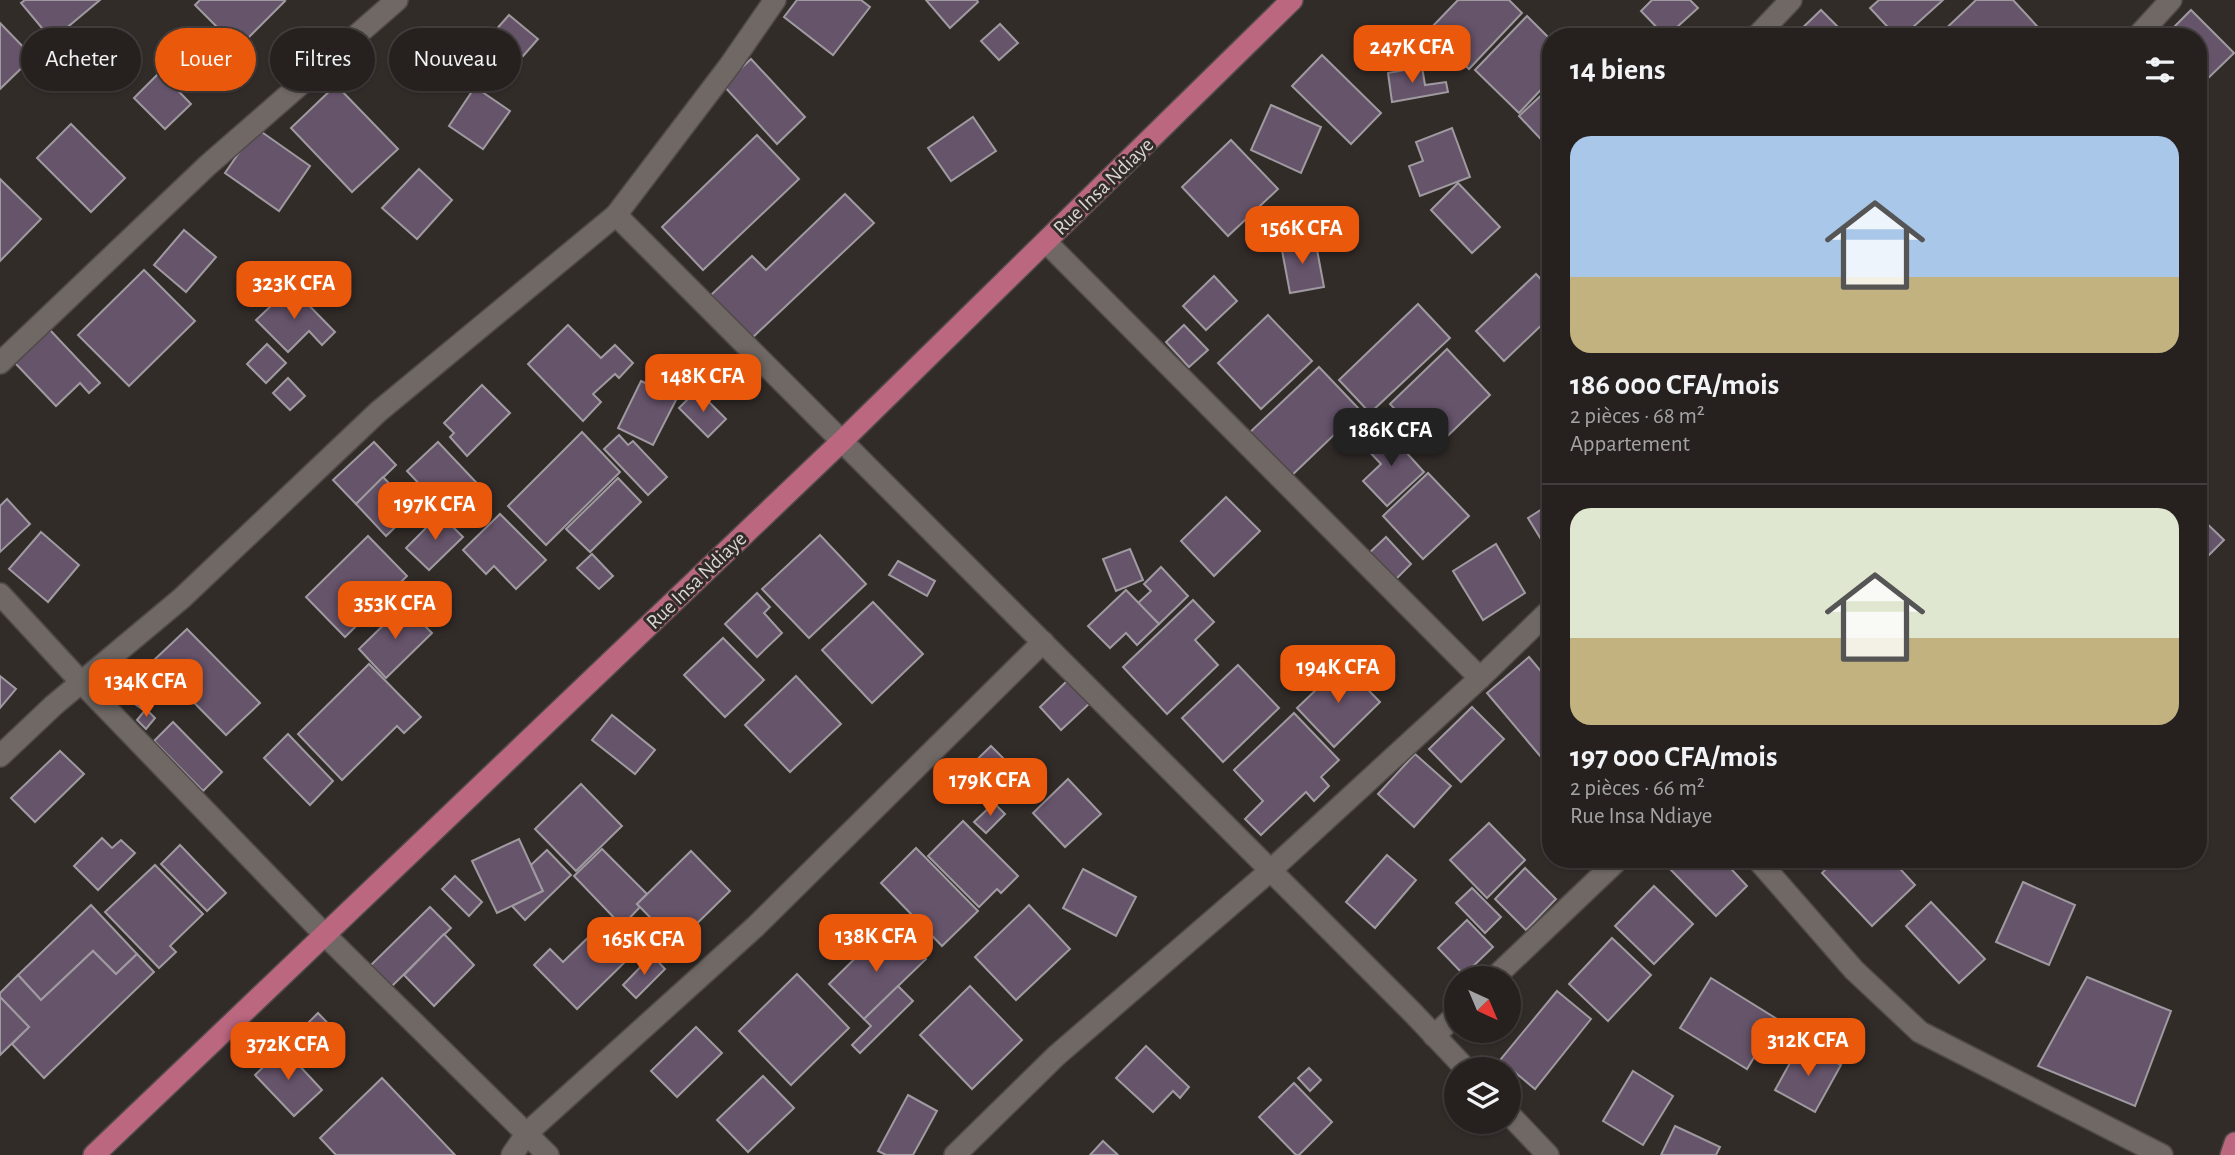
<!DOCTYPE html>
<html lang="fr">
<head>
<meta charset="utf-8">
<style>
  :root { --surface:#26211f; --page:#322e2c; --text:#f1f3f6; --muted:#a4a3a4; --line:#423e3d; --accent:#ea580c }
  body { margin:0; font-family:"Alegreya Sans",sans-serif; background:var(--page); color:var(--text); height:100vh; display:flex; flex-direction:column; font-size:26px; white-space:nowrap }
  * { box-sizing:border-box; margin:0 }
  p { font-size:23px; color:var(--muted) }
  .icon { flex:none; width:38px; height:38px; fill:none; stroke:currentColor; stroke-width:2; stroke-linecap:round; stroke-linejoin:round }
  .map { position:relative; flex:1; overflow:hidden }
  .details { position:absolute; left:1542px; top:28px; width:665px; height:840px; display:flex; flex-direction:column; background:var(--surface); border-radius:28px; box-shadow:0 2px 5px #0004,0 0 0 2px var(--line) }
  .details>* { flex:none }
  .top-card { position:absolute; left:21px; top:28px; width:665px; height:63px; display:flex; gap:14px }
  .needle { width:46px; rotate:136deg }
  .buttons { position:absolute; left:1444px; top:966px; display:grid; gap:14px }
  .buttons a { display:grid; place-items:center; width:77px; height:77px; border-radius:50%; background:var(--surface); box-shadow:0 2px 5px #0004,0 0 0 2px var(--line); font-size:35px }
  .price { position:absolute; translate:-50% -60px; padding:0 16px; border-radius:14px; background:var(--accent); color:#fff; font-size:23px; line-height:46px; filter:drop-shadow(0 2px 4px #0008) }
  .price::after { content:''; position:absolute; left:50%; top:42px; width:21px; height:16px; margin-left:-10px; background:inherit; clip-path:polygon(0 0,100% 0,50% 100%) }
  .price.current { background:#222; color:#fff }
  ul { padding:0; list-style:none }
  li { display:grid; align-content:center; gap:14px; height:371px; padding:0 28px }
  li+li { border-top:2px solid var(--line) }
  li span { display:grid; place-items:center; height:217px; border-radius:21px; color:#555 }
  li>.icon { margin-inline-start:auto }
  span .icon { width:126px; height:126px; fill:#fffc; stroke-width:1 }
  li b { font-size:30px }
  h2 { display:flex; justify-content:space-between; align-items:center; height:84px; padding:0 28px; font-size:30px }
  .pill { padding:0 24px; border-radius:32px; background:var(--surface); box-shadow:0 2px 5px #0004,0 0 0 2px var(--line); font-size:24px; line-height:63px }
  .pill.current { background:var(--accent); color:#fff }
  .map>svg:first-child { display:block }
</style>
</head>
<body>
<div class="map">
<svg width="2235" height="1155" viewBox="0 0 2235 1155">
  <rect width="100%" height="100%" fill="#322c29"/>
  <g fill="#66546b" stroke="#9f9aa0" stroke-width="2">
    <path d="M25 0H100L52 40 21 3Z"/>
    <path d="M200 0H283L285 1 238 48 195 5Z"/>
    <path d="M797 0H861L870 7 833 55 784 17Z"/>
    <path d="M926 0H977L978 2 950 28Z"/>
    <path d="M1458 0H1509L1522 13 1469 69 1429 30Z"/>
    <path d="M1652 0H1690L1698 8 1666 37 1641 11Z"/>
    <path d="M1879 0H1943L1902 37H1897L1870 8Z"/>
    <path d="M1976 0H2013L2047 37H1937Z"/>
    <path d="M1821 10 1848 37H1793Z"/>
    <path d="M2191 10 2234 53 2198 88V37H2164Z"/>
    <path d="M509 15 538 39 523 56 494 32Z"/>
    <path d="M1527 16 1550 39V80L1519 113 1475 70Z"/>
    <path d="M0 23 33 57 0 89Z"/>
    <path d="M1000 24 1018 43 999 60 981 41Z"/>
    <path d="M434 36 462 53 441 88 413 71Z"/>
    <path d="M1322 55 1381 113 1351 144 1292 86Z"/>
    <path d="M751 59 805 117 777 144 723 85Z"/>
    <path d="M1422 67 1425 85 1446 82 1448 92 1392 102 1388 73Z"/>
    <path d="M160 72 191 104 165 129 134 98Z"/>
    <path d="M336 85 398 149 352 192 291 128Z"/>
    <path d="M475 87 510 111 483 149 449 126Z"/>
    <path d="M1550 87V149L1519 116Z"/>
    <path d="M1271 105 1321 127 1301 173 1251 150Z"/>
    <path d="M973 117 996 151 951 181 928 148Z"/>
    <path d="M71 124 125 178 91 212 37 158Z"/>
    <path d="M256 128 310 166 279 211 225 173Z"/>
    <path d="M1452 128 1470 177 1420 196 1409 166 1423 161 1416 142Z"/>
    <path d="M757 135 799 179 703 270 662 227Z"/>
    <path d="M1231 140 1278 189 1228 236 1182 187Z"/>
    <path d="M419 169 452 200 417 239 382 208Z"/>
    <path d="M0 179 41 219 0 261Z"/>
    <path d="M1458 183 1500 227 1472 253 1431 210Z"/>
    <path d="M845 194 874 223 752 338 711 295 752 256 766 270Z"/>
    <path d="M184 230 216 257 186 292 154 265Z"/>
    <path d="M1315 239 1324 287 1290 293 1281 245Z"/>
    <path d="M144 270 195 321 129 386 78 335Z"/>
    <path d="M1536 274 1550 289V317L1504 361 1476 331Z"/>
    <path d="M1214 276 1237 301 1206 330 1183 306Z"/>
    <path d="M291 287 335 332 322 345 309 331 288 352 256 320Z"/>
    <path d="M1418 304 1450 338 1370 413 1339 380Z"/>
    <path d="M1268 315 1312 361 1261 409 1218 363Z"/>
    <path d="M568 325 601 358 615 345 633 363 619 378 615 374 593 394 601 402 583 421 528 364Z"/>
    <path d="M1184 325 1208 350 1189 367 1166 342Z"/>
    <path d="M50 330 100 383 89 393 80 383 56 406 15 363Z"/>
    <path d="M267 344 286 363 266 383 247 364Z"/>
    <path d="M1447 349 1490 395 1433 450 1390 404Z"/>
    <path d="M1319 367 1360 410 1289 478 1247 435Z"/>
    <path d="M288 378 305 396 290 410 273 393Z"/>
    <path d="M641 381 677 398 653 445 618 428Z"/>
    <path d="M482 385 510 413 467 456 450 437 454 433 444 423Z"/>
    <path d="M697 390 726 419 708 437 679 408Z"/>
    <path d="M1385 429 1424 472 1387 506 1363 481 1381 464 1365 447Z"/>
    <path d="M582 432 620 472 546 545 508 506Z"/>
    <path d="M619 435 628 445 633 441 667 477 648 495 604 449Z"/>
    <path d="M374 442 396 465 356 504 333 480Z"/>
    <path d="M438 442 489 496 458 525 407 471Z"/>
    <path d="M1428 473 1469 516 1423 559 1383 516Z"/>
    <path d="M383 477 414 509 386 536 356 504Z"/>
    <path d="M618 478 641 502 590 552 566 529Z"/>
    <path d="M1226 497 1260 531 1214 576 1181 541Z"/>
    <path d="M7 499 30 524 0 552V506Z"/>
    <path d="M1550 504V554L1528 518Z"/>
    <path d="M440 514 463 537 429 570 406 548Z"/>
    <path d="M500 514 546 560 516 589 494 566 486 574 463 550Z"/>
    <path d="M2198 515 2224 540 2198 566Z"/>
    <path d="M41 532 79 565 48 602 9 569Z"/>
    <path d="M820 535 866 584 809 638 762 589Z"/>
    <path d="M368 536 407 576 345 637 306 597Z"/>
    <path d="M1386 537 1411 564 1392 583 1366 556Z"/>
    <path d="M1496 544 1525 593 1483 620 1453 571Z"/>
    <path d="M1130 549 1143 580 1116 591 1103 559Z"/>
    <path d="M592 554 613 576 599 589 577 568Z"/>
    <path d="M898 561 935 581 927 596 889 575Z"/>
    <path d="M1161 567 1188 596 1159 624 1138 603 1151 591 1144 584Z"/>
    <path d="M1126 590 1159 624 1137 645 1126 633 1110 648 1088 626Z"/>
    <path d="M757 593 770 607 764 613 782 633 757 657 725 624Z"/>
    <path d="M1193 600 1214 622 1195 640 1218 665 1167 714 1123 667Z"/>
    <path d="M873 602 923 654 872 703 822 650Z"/>
    <path d="M404 605 432 633 386 678 359 649Z"/>
    <path d="M187 629 260 703 226 735 153 661Z"/>
    <path d="M723 638 764 680 725 717 684 675Z"/>
    <path d="M1529 657 1550 682V749L1541 757 1487 693Z"/>
    <path d="M369 664 421 717 404 733 397 726 342 780 298 734Z"/>
    <path d="M1343 664 1380 702 1334 747 1297 708Z"/>
    <path d="M1238 665 1279 708 1223 762 1182 718Z"/>
    <path d="M140 670 160 685 142 709 121 694Z"/>
    <path d="M0 676 16 689 0 708Z"/>
    <path d="M796 676 841 724 790 772 745 725Z"/>
    <path d="M1068 680 1090 703 1061 730 1040 707Z"/>
    <path d="M1472 707 1504 739 1461 782 1429 749Z"/>
    <path d="M146 709 155 718 146 729 137 720Z"/>
    <path d="M1294 713 1339 760 1321 777 1329 786 1314 801 1306 792 1261 835 1245 819 1263 801 1234 770Z"/>
    <path d="M612 715 655 750 635 774 592 740Z"/>
    <path d="M173 722 222 772 203 791 154 741Z"/>
    <path d="M288 734 333 781 310 805 264 758Z"/>
    <path d="M991 746 1015 770 982 801 959 777Z"/>
    <path d="M60 751 84 774 35 822 11 798Z"/>
    <path d="M1415 754 1451 786 1414 827 1378 794Z"/>
    <path d="M1068 779 1101 814 1065 847 1033 813Z"/>
    <path d="M581 784 622 826 576 871 535 829Z"/>
    <path d="M994 803 1005 814 986 833 974 822Z"/>
    <path d="M963 821 1018 876 1001 893 997 889 979 907 928 856Z"/>
    <path d="M1489 823 1525 860 1487 898 1450 860Z"/>
    <path d="M102 838 112 848 121 840 135 853 98 890 74 866Z"/>
    <path d="M519 839 543 891 497 913 472 861Z"/>
    <path d="M180 845 226 893 207 911 161 864Z"/>
    <path d="M916 848 978 911 942 946 881 883Z"/>
    <path d="M602 849 647 894 637 904 640 907 622 926 574 876Z"/>
    <path d="M547 850 571 875 525 920 512 906 543 891 531 865Z"/>
    <path d="M691 851 730 891 676 944 637 904Z"/>
    <path d="M1387 855 1416 880 1375 928 1346 902Z"/>
    <path d="M1683 859H1722L1747 886 1716 916 1671 870Z"/>
    <path d="M1836 859H1891L1915 885 1872 926 1822 873Z"/>
    <path d="M155 865 203 914 170 946 176 952 159 968 105 912Z"/>
    <path d="M1525 868 1556 899 1526 930 1495 899Z"/>
    <path d="M1083 869 1136 897 1116 936 1063 908Z"/>
    <path d="M455 876 482 902 469 916 442 889Z"/>
    <path d="M2023 882 2075 905 2049 965 1996 942Z"/>
    <path d="M1654 886 1693 924 1654 964 1615 926Z"/>
    <path d="M1472 888 1501 917 1485 933 1456 903Z"/>
    <path d="M1931 902 1985 959 1959 983 1906 926Z"/>
    <path d="M91 905 137 954 116 974 93 951 41 1000 18 975Z"/>
    <path d="M1029 905 1070 949 1016 1000 975 957Z"/>
    <path d="M430 907 451 928 391 987 370 966Z"/>
    <path d="M1467 920 1493 947 1464 975 1438 948Z"/>
    <path d="M603 923 633 954 577 1009 534 965 550 949 563 962Z"/>
    <path d="M885 929 911 956 917 950 926 959 864 1019 829 984Z"/>
    <path d="M444 934 474 965 434 1006 404 975Z"/>
    <path d="M1612 938 1651 975 1608 1021 1569 984Z"/>
    <path d="M93 951 116 974 137 954 154 972 44 1078 12 1044 29 1027 0 997V993L18 975 41 1000Z"/>
    <path d="M652 955 665 969 636 998 623 985Z"/>
    <path d="M797 974 849 1028 791 1085 739 1031Z"/>
    <path d="M2087 977 2171 1011 2135 1106 2038 1066Z"/>
    <path d="M1711 978 1777 1019 1747 1069 1680 1028Z"/>
    <path d="M898 986 913 1001 860 1053 852 1045 871 1026 864 1019Z"/>
    <path d="M970 986 1022 1040 972 1089 920 1035Z"/>
    <path d="M1557 991 1591 1019 1535 1089 1500 1060Z"/>
    <path d="M0 997 29 1027 0 1055Z"/>
    <path d="M318 1013 339 1035 317 1056 297 1034Z"/>
    <path d="M696 1027 722 1053 677 1097 651 1071Z"/>
    <path d="M1801 1043 1841 1065 1815 1112 1775 1090Z"/>
    <path d="M1146 1046 1189 1087 1180 1098 1173 1091 1153 1112 1116 1078Z"/>
    <path d="M283 1048 322 1090 294 1116 255 1075Z"/>
    <path d="M1309 1068 1321 1080 1310 1091 1298 1078Z"/>
    <path d="M1633 1071 1673 1096 1643 1145 1603 1121Z"/>
    <path d="M763 1076 794 1108 748 1152 717 1120Z"/>
    <path d="M382 1078 455 1155H336L320 1138Z"/>
    <path d="M1294 1083 1332 1122 1299 1155H1296L1259 1117Z"/>
    <path d="M908 1095 937 1111 913 1155H886L878 1151Z"/>
    <path d="M1675 1126 1720 1147 1716 1155H1661Z"/>
    <path d="M1103 1141 1118 1155H1090Z"/>
  </g>
  <g fill="none" stroke-linecap="round" stroke-linejoin="round">
    <g stroke="#504a48" stroke-width="24">
      <g id="minor">
        <path d="M775 0 730 65 616 215 1414 1014 1466 1069"/>
        <path d="M1756 37 1791 0"/>
        <path d="M2137 37 2171 0"/>
        <path d="M1046 242 1480 678"/>
        <path d="M0 363 208 165 397 0"/>
        <path d="M0 594 81 682 325 935 548 1155"/>
        <path d="M0 756 54 705 182 598 378 412 616 215"/>
        <path d="M1757 859 1854 970 1920 1032 2162 1155"/>
        <path d="M1494 978 1619 859"/>
        <path d="M1434 1036 1456 1015"/>
        <path d="M1508 1113 1548 1155"/>
        <path d="M512 1155 527 1133 755 927 1043 642"/>
        <path d="M955 1155 1056 1056 1271 870 1480 678 1550 610"/>
      </g>
    </g>
    <g stroke="#504a48" stroke-width="24">
      <g id="major">
        <path d="M94 1155 842 441 1292 0"/>
        <path d="M2231 1155 2235 1143"/>
      </g>
    </g>
    <use href="#minor" stroke="#6f6864" stroke-width="21"/>
    <use href="#major" stroke="#bb6780" stroke-width="21"/>
  </g>
  <g text-anchor="middle" stroke-width="6" stroke-linejoin="round" paint-order="stroke">
    <g font-size="21" fill="#dad6d4" stroke="#322c29">
      <text transform="translate(1103 186) rotate(-44)" y="7">Rue Insa Ndiaye</text>
      <text transform="translate(696 580) rotate(-44)" y="7">Rue Insa Ndiaye</text>
    </g>
  </g>
</svg>
<div class="buttons">
<a><svg class="needle" viewBox="-14 -14 28 28"><path d="M0-13l5 13h-10z" fill="#e53935"/><path d="M0 13l5-13h-10z" fill="#a4a3a4"/></svg></a>
<a><svg class="icon" aria-label="layers" viewBox="0 0 24 24"><path d="M12 4l9 5-9 5-9-5zM3 14l9 5 9-5"/></svg></a>
</div>
<b class="price" style="left:1412px;top:85px">247K CFA</b>
<b class="price" style="left:1302px;top:266px">156K CFA</b>
<b class="price" style="left:294px;top:321px">323K CFA</b>
<b class="price" style="left:703px;top:414px">148K CFA</b>
<b class="price current" style="left:1391px;top:468px">186K CFA</b>
<b class="price" style="left:435px;top:542px">197K CFA</b>
<b class="price" style="left:395px;top:641px">353K CFA</b>
<b class="price" style="left:1338px;top:705px">194K CFA</b>
<b class="price" style="left:146px;top:719px">134K CFA</b>
<b class="price" style="left:990px;top:818px">179K CFA</b>
<b class="price" style="left:876px;top:974px">138K CFA</b>
<b class="price" style="left:644px;top:977px">165K CFA</b>
<b class="price" style="left:1808px;top:1078px">312K CFA</b>
<b class="price" style="left:288px;top:1082px">372K CFA</b>
<div class="top-card">
<a class="pill">Acheter</a>
<a class="pill current">Louer</a>
<a class="pill">Filtres</a>
<a class="pill">Nouveau</a>
</div>
<section class="details">
<h2>14 biens<svg class="icon" aria-label="filters" viewBox="0 0 24 24"><path d="M4 7h16M4 17h16"/><circle cx="9" cy="7" r="2"/><circle cx="15" cy="17" r="2"/></svg></h2>
<ul>
<li><span style="background:linear-gradient(#a9c7e8 65%,#c2b280 0)"><svg class="icon" aria-label="home" viewBox="0 0 24 24"><path d="M3 11l9-7 9 7M6 9v11h12V9"/></svg></span><div><b>186 000 CFA/mois</b><p>2 pièces · 68 m²</p><p>Appartement</p></div></li>
<li><span style="background:linear-gradient(#dfe7d0 60%,#c2b280 0)"><svg class="icon" aria-label="home" viewBox="0 0 24 24"><path d="M3 11l9-7 9 7M6 9v11h12V9"/></svg></span><div><b>197 000 CFA/mois</b><p>2 pièces · 66 m²</p><p>Rue Insa Ndiaye</p></div></li>
</ul>
</section>
</div>
</body>
</html>
